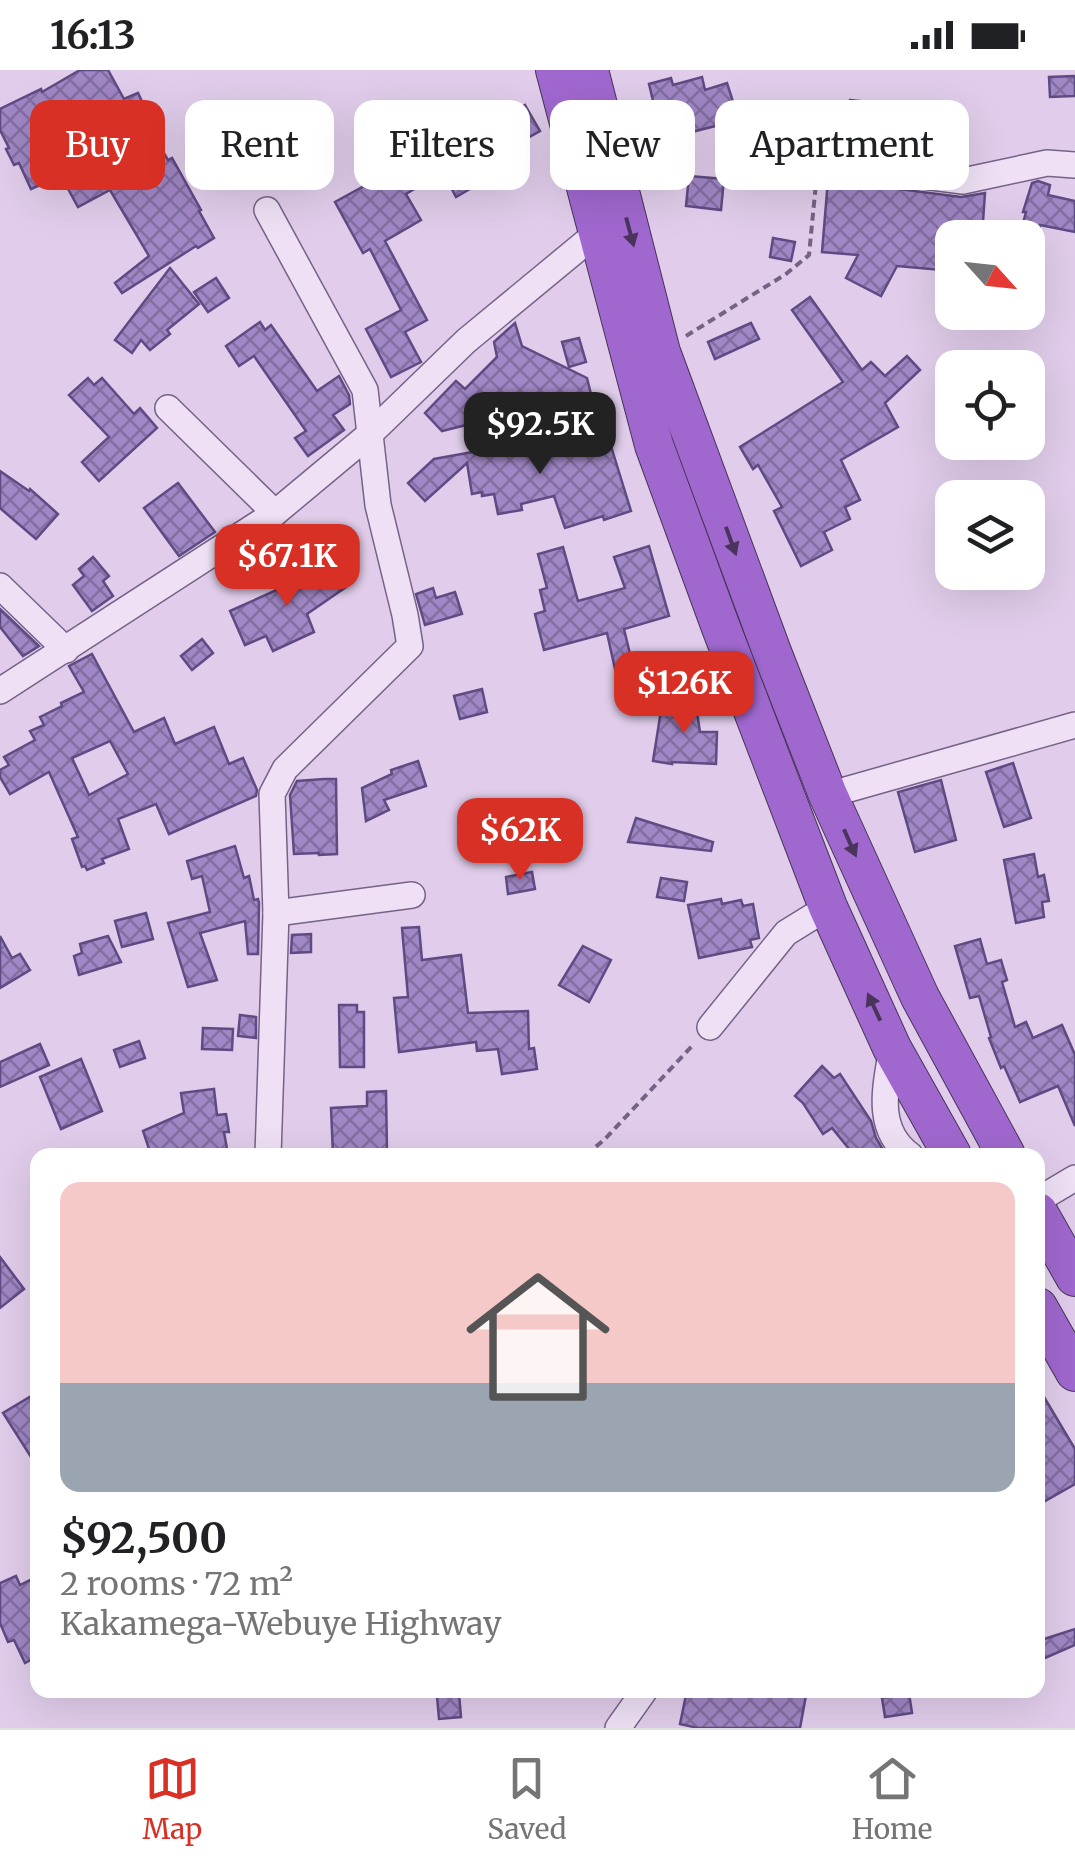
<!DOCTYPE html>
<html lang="en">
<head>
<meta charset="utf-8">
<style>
  :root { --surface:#fff; --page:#f2f2f2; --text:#202124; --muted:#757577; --line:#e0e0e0; --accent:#d93025 }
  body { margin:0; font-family:Merriweather,serif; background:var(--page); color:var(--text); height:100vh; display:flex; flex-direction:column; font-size:38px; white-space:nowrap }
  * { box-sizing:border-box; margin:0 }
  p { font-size:32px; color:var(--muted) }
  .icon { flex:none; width:55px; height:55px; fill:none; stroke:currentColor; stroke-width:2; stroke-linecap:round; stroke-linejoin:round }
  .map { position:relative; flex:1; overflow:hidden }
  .details { position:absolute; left:30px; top:1078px; width:1015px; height:550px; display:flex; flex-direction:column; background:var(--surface); border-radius:20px; box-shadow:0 10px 40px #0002 }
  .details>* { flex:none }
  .guide { position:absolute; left:30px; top:30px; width:1015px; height:90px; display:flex; gap:20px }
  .needle { width:65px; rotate:117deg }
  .fabs { position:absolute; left:935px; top:150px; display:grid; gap:20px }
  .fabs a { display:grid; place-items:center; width:110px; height:110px; border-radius:20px; background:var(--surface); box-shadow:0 10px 40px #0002; font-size:50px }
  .price { position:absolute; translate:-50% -85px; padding:0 22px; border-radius:20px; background:var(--accent); color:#fff; font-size:32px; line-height:65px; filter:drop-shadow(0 2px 5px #0008) }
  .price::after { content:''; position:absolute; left:50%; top:60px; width:30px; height:22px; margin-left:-15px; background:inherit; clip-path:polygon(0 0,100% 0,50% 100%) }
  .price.on { background:#222; color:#fff }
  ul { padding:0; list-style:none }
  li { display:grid; align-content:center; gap:20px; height:530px; padding:0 30px }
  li+li { border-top:2px solid var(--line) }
  li span { display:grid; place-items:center; height:310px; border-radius:20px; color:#555 }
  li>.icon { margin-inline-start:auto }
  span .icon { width:180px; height:180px; fill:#fffc; stroke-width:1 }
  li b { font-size:42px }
  .pill { padding:0 35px; border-radius:20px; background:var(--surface); box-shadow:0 10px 40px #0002; font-size:35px; line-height:90px }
  .pill.on { background:var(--accent); color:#fff }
  .status { display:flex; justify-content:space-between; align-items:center; height:70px; padding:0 50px; background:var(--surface); direction:ltr }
  .status svg { height:28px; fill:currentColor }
  .dock { display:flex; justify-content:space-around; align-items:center; height:140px; border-top:2px solid var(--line); background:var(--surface); font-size:28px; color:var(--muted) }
  .dock a { display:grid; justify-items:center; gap:5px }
  .dock .on { color:var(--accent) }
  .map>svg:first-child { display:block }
</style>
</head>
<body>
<div class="status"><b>16:13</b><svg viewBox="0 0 49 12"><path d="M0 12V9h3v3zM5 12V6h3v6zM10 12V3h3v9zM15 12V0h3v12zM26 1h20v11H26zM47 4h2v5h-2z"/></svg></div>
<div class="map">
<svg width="1075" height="1658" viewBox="0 0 1075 1658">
  <defs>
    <pattern id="building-cross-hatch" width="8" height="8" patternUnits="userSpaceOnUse" patternTransform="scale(2.5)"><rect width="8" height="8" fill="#a087c5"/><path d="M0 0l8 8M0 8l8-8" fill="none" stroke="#836ea1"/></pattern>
  </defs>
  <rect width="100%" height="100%" fill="#e1cdeb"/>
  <g fill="url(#building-cross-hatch)" stroke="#604a84" stroke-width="2.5" fill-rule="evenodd">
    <path d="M80 0H108L124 29 138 23 152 53 148 55 168 90 172 88 201 140 199 141 214 168 198 178 196 176 122 223 115 213 149 186 110 120 78 137 62 108 59 110 58 107 31 119 19 93 14 95 6 79 9 78 0 60V39L41 19 42 22Z"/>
    <path d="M1075 6V26L1050 27 1049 7Z"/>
    <path d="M702 7 705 20 727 13 739 50 684 64 685 67 663 73 649 14 671 8 673 15Z"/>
    <path d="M850 30 870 32 869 41 881 42 879 64 846 61Z"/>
    <path d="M525 35 540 61 492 88 499 102 456 127 443 102 406 124 421 150 385 171 427 250 405 262 421 292 391 307 366 259 401 240 370 179 363 183 335 132 404 94 405 97 476 58 477 62Z"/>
    <path d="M274 41 302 90 278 103 251 54Z"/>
    <path d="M689 106 724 109 721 140 686 136Z"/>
    <path d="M828 110 961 127 985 123 982 166 952 163V201L897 196 881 226 846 208 858 185 822 182Z"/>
    <path d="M1038 111 1050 115 1048 125 1075 131V162L1040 155 1037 168H1019L1026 142H1023L1032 113Z"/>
    <path d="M773 168 795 172 791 191 770 187Z"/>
    <path d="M170 198 199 234 167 260 170 264 150 280 141 270 132 283 115 270Z"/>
    <path d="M216 208 229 228 208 242 194 222Z"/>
    <path d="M810 227 862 300 871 292 885 306 907 286 920 300 885 333 898 357 841 390 860 430 845 437 850 449 824 462 832 480 801 496 774 441 782 437 758 395 753 399 740 377 843 312 792 240Z"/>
    <path d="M260 252 265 260 271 255 317 321 339 306 349 325 350 334 333 345 344 360 308 386 295 368 306 361 254 286 239 296 226 276Z"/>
    <path d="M515 253 522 276 587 308 591 324 442 361 425 343 456 311 465 319 497 287 494 272Z"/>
    <path d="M751 253 759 269 715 289 708 272Z"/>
    <path d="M579 268 586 292 569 297 562 272Z"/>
    <path d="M88 308 94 315 102 308 134 344 140 338 157 358 99 411 82 392 109 367 69 325Z"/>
    <path d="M606 360 631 441 604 450 603 446 565 458 554 426 521 434 522 440 498 444 494 424 482 426V422L472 424 467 393 425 431 408 413 434 389 562 366 563 373Z"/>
    <path d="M0 401 29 421 30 419 58 444 36 469 0 438Z"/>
    <path d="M178 413 215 462 179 486 144 438Z"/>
    <path d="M649 476 669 546 624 559 637 613 619 617 607 563 544 580 535 544 545 541 540 520 547 518 538 484 563 477 578 531 625 518 614 487Z"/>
    <path d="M93 487 109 506 103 511 113 526 92 541 73 515 84 506 79 499Z"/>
    <path d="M332 492 346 517 307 544 314 562 273 581 266 566 245 575 230 541 299 510 300 512Z"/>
    <path d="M433 518 436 528 455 522 462 544 425 555 416 524Z"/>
    <path d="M0 539 39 576 23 586 0 557Z"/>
    <path d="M202 569 213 583 192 600 181 586Z"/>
    <path d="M92 584 134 662 164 648 175 674 214 657 229 694 243 688 257 720 256 726 169 764 156 734 118 749 129 779 102 789 104 793 87 800 85 796 82 797 72 769 78 767 49 702 10 724 0 707V700L9 695 4 687 35 670 30 661 44 655 40 647 62 636 61 633 84 622 69 596ZM110 671 128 704 89 725 72 688Z"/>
    <path d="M482 619 487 642 460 649 454 626Z"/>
    <path d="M695 629 700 662H717L716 694 672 692V694L653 691 662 634Z"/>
    <path d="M418 691 426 716 384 730 389 740 366 751 362 718 392 704 391 700Z"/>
    <path d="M1013 693 1031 748 1004 757 986 702Z"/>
    <path d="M324 709H336L337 784 319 785V783L294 784 290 725 297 711Z"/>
    <path d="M941 710 956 770 915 782 898 722Z"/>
    <path d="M636 748 713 772 711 781 628 772Z"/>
    <path d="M235 776 244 808 249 806 254 830 258 829 259 833 258 884H248L245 851 200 863 217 910 188 917 168 853 210 842 202 806 192 809 187 791Z"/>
    <path d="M1034 784 1038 807 1044 805 1049 831 1042 832 1044 847 1016 853 1004 790Z"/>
    <path d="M532 802 535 819 508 824 506 807Z"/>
    <path d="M661 808 687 812 684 831 657 827Z"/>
    <path d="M721 829 722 834 741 830 743 836 753 834 759 868 750 870 752 877 699 888 688 835Z"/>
    <path d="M146 843 153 869 122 877 115 851Z"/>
    <path d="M419 857 422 890 461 885 468 943 528 941 529 979 534 978 537 999 502 1004 498 979 477 981 476 972 399 982 394 928 408 927 402 858Z"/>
    <path d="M311 864V882L291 883 292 865Z"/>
    <path d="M0 866 12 888 20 884 30 900 0 918Z"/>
    <path d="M108 866 121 892 79 905 74 886 82 883 80 874Z"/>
    <path d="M980 869 987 894 1001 890 1007 910 1002 912 1015 957 1026 952 1033 968 1062 955 1075 985V1056L1058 1016 1020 1032 1004 996 1001 998 989 968 991 967 979 926 970 928 955 876Z"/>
    <path d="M583 876 611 890 589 932 559 915Z"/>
    <path d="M339 935H357V942H364V997H340Z"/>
    <path d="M240 945 256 947V968L238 966Z"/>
    <path d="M203 958 233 959 232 980 202 979Z"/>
    <path d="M139 971 145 988 120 997 114 980Z"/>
    <path d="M40 974 49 995 0 1017V992Z"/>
    <path d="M81 989 102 1041 61 1059 40 1007Z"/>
    <path d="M822 996 834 1008 840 1004 871 1051 876 1068 886 1085H854L832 1058 823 1064 803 1033 795 1026Z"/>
    <path d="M214 1019 217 1045 226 1044 229 1062H224L227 1079 210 1081 211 1085H151L143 1061 184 1043 181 1023Z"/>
    <path d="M386 1021 387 1081H359L360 1085H333L331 1038 367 1036V1022Z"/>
    <path d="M0 1187 24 1219 0 1238Z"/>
    <path d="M1038 1317 1075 1379V1414L1038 1435Z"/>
    <path d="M38 1322V1398L3 1343Z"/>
    <path d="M16 1506 20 1515 38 1506V1586L25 1593 14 1570 8 1572 0 1553V1513Z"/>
    <path d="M1075 1559V1575L1038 1591V1571Z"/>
    <path d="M687 1620H807L800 1658H698L680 1654Z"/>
    <path d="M909 1623 912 1643 885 1647 882 1628Z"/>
    <path d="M459 1624 461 1647 439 1649 437 1626Z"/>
  </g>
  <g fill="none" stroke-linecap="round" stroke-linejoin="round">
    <g stroke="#756287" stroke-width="28">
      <g id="minor">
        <path d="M829 94 963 111 1047 93 1075 95"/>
        <path d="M267 140 365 320 378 435 405 545 410 576 285 699 272 724 276 843 268 1085"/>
        <path d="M168 338 275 443"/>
        <path d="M0 516 66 580"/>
        <path d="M0 621 275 443 371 363 466 271 598 162"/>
        <path d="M828 725 1075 655"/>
        <path d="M276 843 412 825"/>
        <path d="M710 957 786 863 828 837"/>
        <path d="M892 978C886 1015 874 1059 910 1085"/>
        <path d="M1038 1130 1075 1108"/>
        <path d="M618 1658 645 1620"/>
      </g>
    </g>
    <g stroke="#443556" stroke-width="40">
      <g id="highway">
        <path d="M555 0 654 375 720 555 828 837 892 978 952 1085"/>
        <path d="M589 0 661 282 772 582 828 725 920 927 1006 1085"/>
        <path d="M1038 1142 1075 1207"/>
        <path d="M1038 1237 1075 1302"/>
      </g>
    </g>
    <g stroke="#756287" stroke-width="4" stroke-dasharray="8 5" stroke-linecap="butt">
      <path d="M686 266 786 204 809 185 816 113"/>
      <path d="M586 1085 605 1069 693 975"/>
    </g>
    <use href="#minor" stroke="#efe0f6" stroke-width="25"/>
    <use href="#highway" stroke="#a068cf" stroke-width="38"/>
  </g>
  <defs><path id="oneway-solid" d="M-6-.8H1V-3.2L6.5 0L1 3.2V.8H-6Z" transform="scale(2.5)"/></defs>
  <g fill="#4a345e">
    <use href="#oneway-solid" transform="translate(630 162) rotate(75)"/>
    <use href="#oneway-solid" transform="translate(731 471) rotate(70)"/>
    <use href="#oneway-solid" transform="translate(850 773) rotate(66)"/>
    <use href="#oneway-solid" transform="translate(874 937) rotate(-115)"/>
  </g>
</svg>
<div class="fabs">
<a><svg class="needle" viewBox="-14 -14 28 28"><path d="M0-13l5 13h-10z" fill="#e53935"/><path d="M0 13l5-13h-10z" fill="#757577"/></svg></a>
<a><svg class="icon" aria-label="locate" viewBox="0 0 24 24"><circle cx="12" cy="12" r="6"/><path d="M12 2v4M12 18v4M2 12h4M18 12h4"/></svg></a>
<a><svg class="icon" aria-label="layers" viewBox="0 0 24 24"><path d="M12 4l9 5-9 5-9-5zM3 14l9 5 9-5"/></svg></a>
</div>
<b class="price on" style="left:540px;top:407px">$92.5K</b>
<b class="price" style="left:287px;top:539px">$67.1K</b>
<b class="price" style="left:684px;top:666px">$126K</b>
<b class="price" style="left:520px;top:813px">$62K</b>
<div class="guide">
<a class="pill on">Buy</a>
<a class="pill">Rent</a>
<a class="pill">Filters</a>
<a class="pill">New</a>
<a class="pill">Apartment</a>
</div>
<section class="details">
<ul>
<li><span style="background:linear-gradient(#f6c9c9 65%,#9aa5b1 0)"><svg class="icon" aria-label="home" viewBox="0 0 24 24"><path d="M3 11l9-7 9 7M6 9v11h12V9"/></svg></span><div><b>$92,500</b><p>2 rooms · 72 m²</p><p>Kakamega-Webuye Highway</p></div></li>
</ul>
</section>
</div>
<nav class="dock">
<a class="on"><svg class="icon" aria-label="map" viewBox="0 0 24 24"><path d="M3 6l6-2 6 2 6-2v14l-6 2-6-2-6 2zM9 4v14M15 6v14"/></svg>Map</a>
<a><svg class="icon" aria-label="saved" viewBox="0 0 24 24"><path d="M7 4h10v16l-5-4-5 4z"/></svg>Saved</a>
<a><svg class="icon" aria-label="home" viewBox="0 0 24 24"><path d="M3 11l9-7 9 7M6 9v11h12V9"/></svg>Home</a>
</nav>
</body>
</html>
